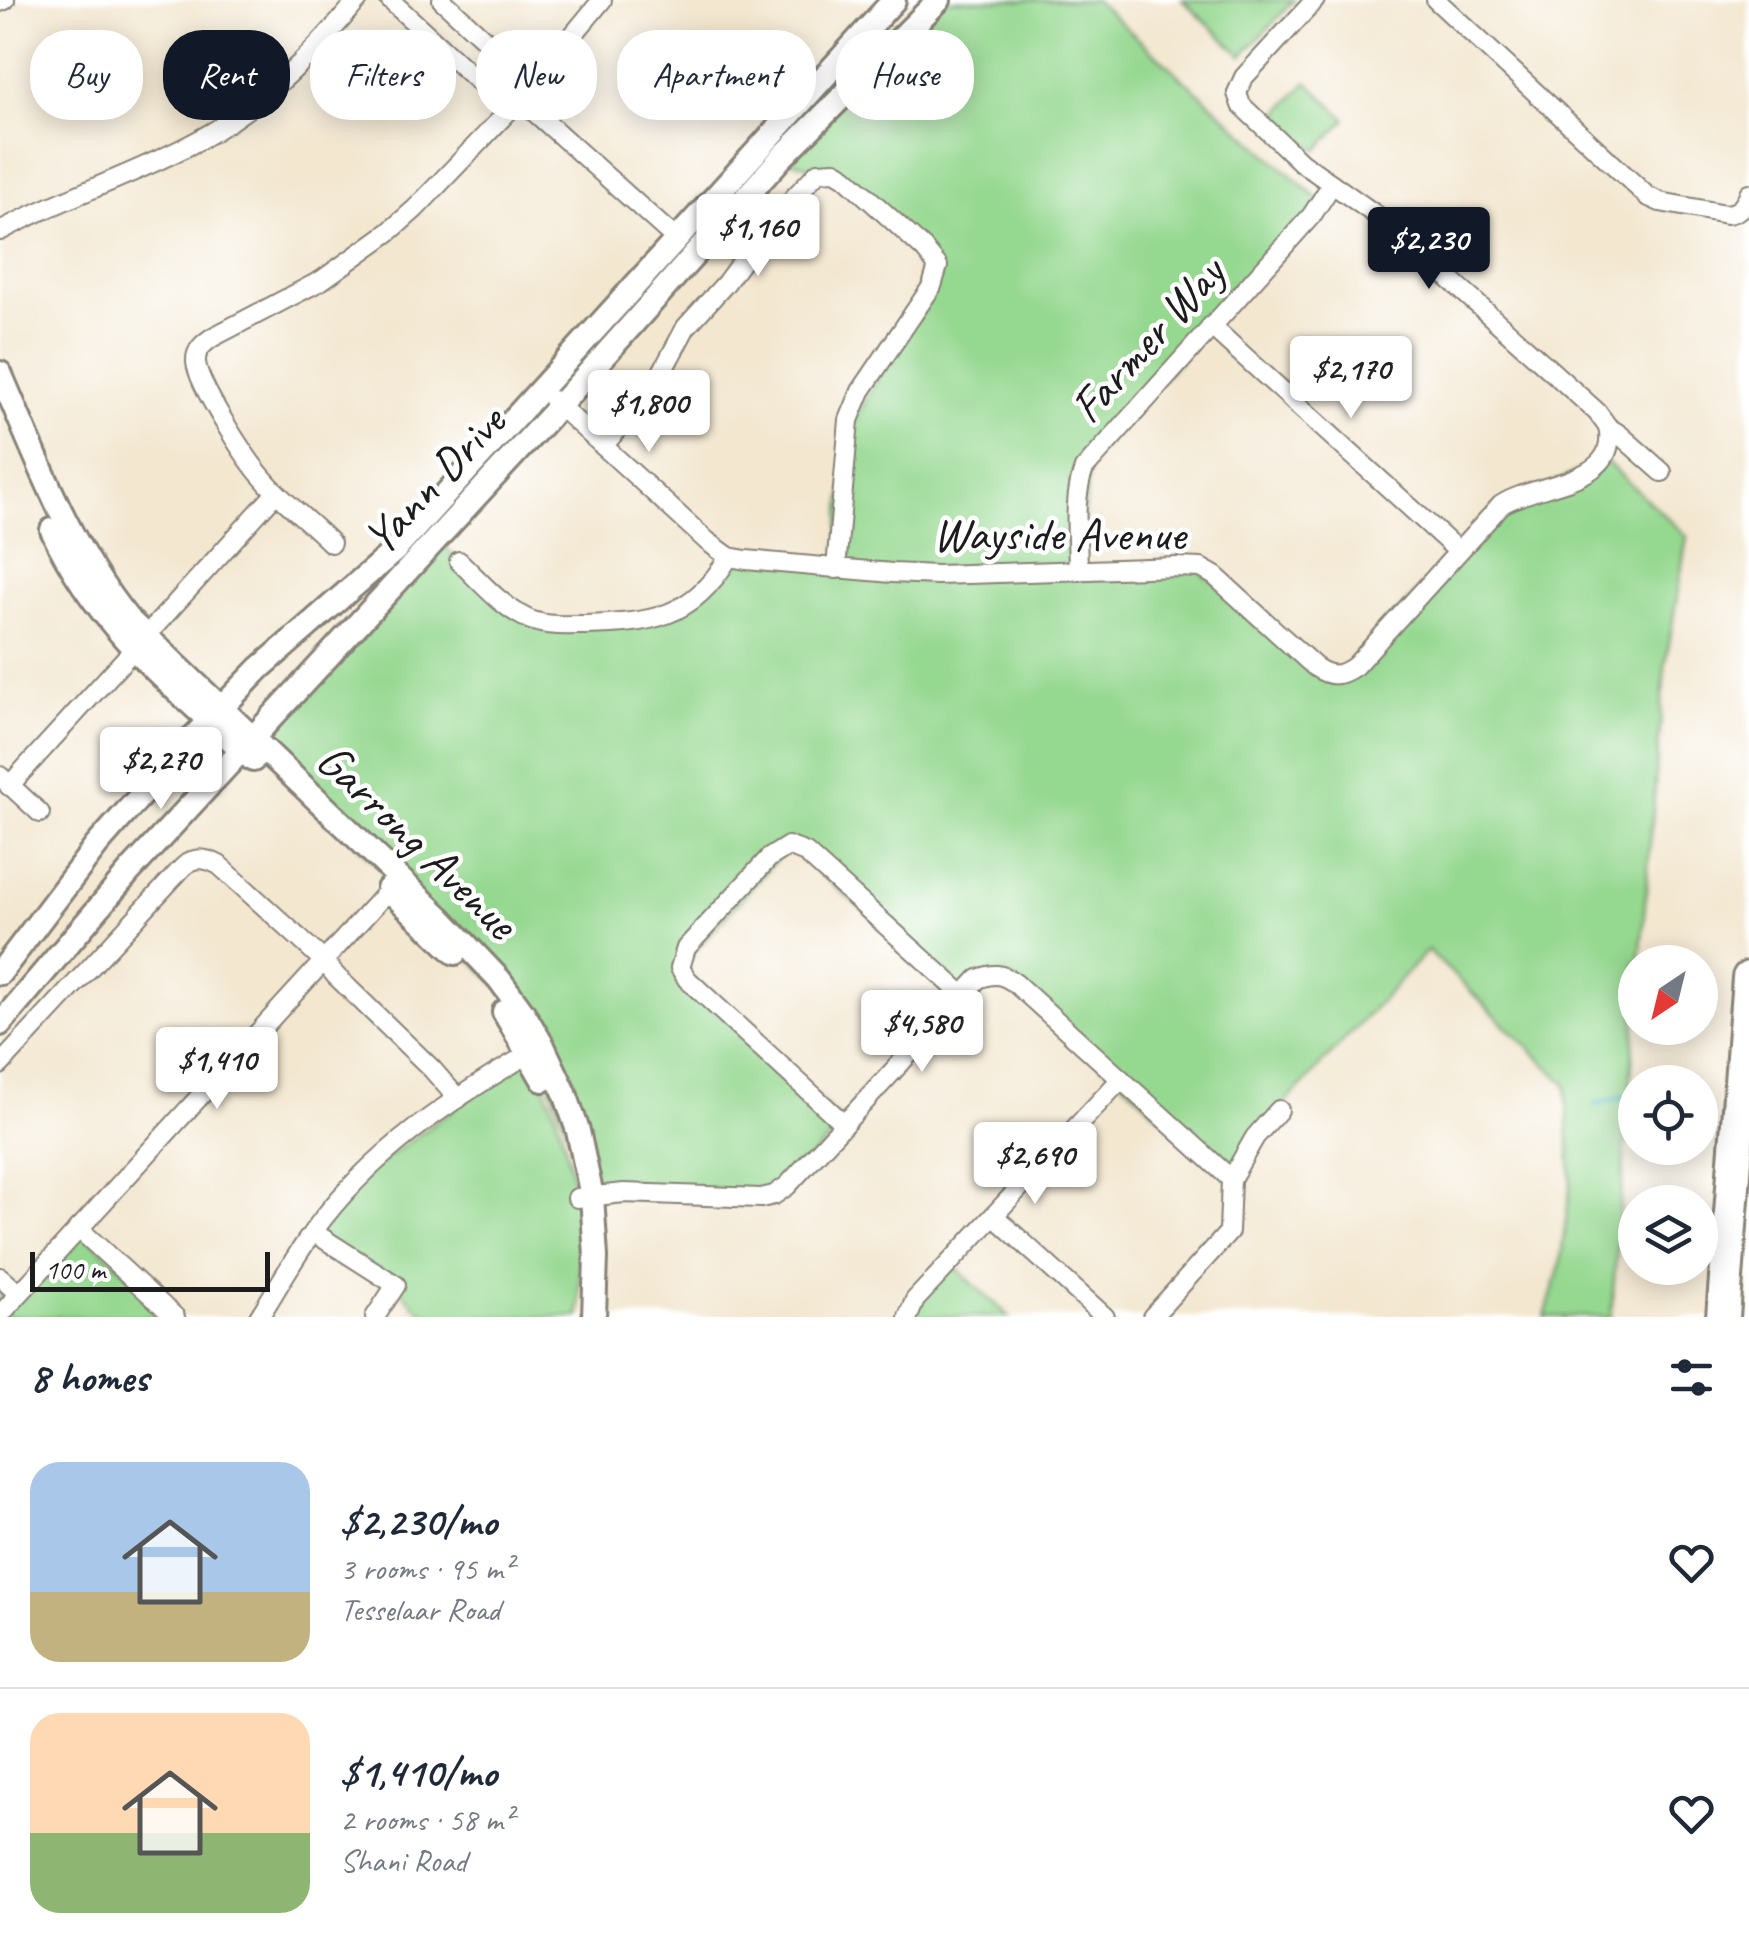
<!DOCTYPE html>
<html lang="en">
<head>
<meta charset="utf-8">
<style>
  :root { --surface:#fff; --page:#f2f2f3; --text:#1f2937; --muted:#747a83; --line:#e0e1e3; --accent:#111827 }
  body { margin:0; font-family:Caveat,sans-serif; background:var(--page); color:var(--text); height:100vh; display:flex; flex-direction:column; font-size:38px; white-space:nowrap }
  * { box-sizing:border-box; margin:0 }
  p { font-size:32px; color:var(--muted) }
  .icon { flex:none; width:55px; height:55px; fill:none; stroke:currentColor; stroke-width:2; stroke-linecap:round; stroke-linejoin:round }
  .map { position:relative; height:1317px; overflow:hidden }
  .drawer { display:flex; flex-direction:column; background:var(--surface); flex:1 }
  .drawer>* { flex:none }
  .top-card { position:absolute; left:30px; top:30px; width:1000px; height:90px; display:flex; gap:20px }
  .needle { width:65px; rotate:215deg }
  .tools { position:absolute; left:1618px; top:945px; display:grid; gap:20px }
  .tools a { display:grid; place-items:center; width:100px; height:100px; border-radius:50%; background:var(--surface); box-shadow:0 5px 25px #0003; font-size:50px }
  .scale { position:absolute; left:30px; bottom:25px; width:240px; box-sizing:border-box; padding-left:10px; border:5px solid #1c1c1c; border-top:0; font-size:28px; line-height:35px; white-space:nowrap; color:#1c1c1c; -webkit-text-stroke:8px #fff; paint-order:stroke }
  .price { position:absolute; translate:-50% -85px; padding:0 22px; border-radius:10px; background:#fff; color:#222; font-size:32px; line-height:65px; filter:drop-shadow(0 2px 5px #0008) }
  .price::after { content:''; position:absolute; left:50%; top:60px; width:30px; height:22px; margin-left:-15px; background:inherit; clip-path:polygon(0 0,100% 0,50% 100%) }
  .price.on { background:var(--accent); color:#fff }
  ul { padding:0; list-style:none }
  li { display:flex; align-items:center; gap:30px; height:250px; padding:0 30px }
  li+li { border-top:2px solid var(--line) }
  li span { display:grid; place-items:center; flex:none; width:280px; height:200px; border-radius:30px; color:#555 }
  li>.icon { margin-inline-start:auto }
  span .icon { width:120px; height:120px; fill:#fffc; stroke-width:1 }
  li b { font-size:42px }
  h2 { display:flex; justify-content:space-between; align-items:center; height:120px; padding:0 30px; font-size:42px }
  .tag { padding:0 35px; border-radius:40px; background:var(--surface); box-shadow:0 5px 25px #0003; font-size:35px; line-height:90px }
  .tag.on { background:var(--accent); color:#fff }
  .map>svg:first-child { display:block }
</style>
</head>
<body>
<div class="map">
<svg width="1749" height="1317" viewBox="0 0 1749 1317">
  <rect width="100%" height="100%" fill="#fff"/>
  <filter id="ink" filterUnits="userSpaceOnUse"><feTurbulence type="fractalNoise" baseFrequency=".01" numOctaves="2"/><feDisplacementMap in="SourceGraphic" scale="20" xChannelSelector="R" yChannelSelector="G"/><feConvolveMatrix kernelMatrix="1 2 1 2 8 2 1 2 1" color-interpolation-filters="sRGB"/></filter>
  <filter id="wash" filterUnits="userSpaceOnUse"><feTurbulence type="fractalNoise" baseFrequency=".0048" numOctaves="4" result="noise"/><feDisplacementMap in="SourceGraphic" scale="40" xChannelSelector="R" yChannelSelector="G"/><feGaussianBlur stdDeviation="2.25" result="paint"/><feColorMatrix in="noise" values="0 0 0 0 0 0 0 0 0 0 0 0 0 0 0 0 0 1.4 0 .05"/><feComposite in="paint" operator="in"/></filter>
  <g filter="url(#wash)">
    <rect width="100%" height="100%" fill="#f3e7d0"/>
    <g fill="#95d890" stroke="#587a56" stroke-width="2.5">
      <path d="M935 0H1095L1321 202 1090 460 1079 571 1193 567 1339 675 1492 514 1603 459 1687 536 1665 668 1640 962H1635V1028L1611 1317H1545L1560 1265 1571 1182 1566 1084 1428 950 1279 1110 1231 1179 1004 975 963 995 788 846 680 968 844 1124 774 1195 592 1196 523 1012 252 738 436 537 459 561 534 622 668 614 729 557 836 568 848 433 938 266 845 177 781 158Z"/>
      <path d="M1182 0H1294L1242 56Z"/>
      <path d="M1307 82 1346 119 1318 149C1301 144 1287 128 1279 113Z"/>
      <path d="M529 1054C576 1141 583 1220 579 1317H431L416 1307 396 1285 313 1232 359 1178Z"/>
      <path d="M78 1228 175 1317H0V1277L18 1293Z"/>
      <path d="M950 1263 1010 1317H908Z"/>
    </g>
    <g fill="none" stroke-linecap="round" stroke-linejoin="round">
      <path stroke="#4bbac2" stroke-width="5" d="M1596 1104 1635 1094"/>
    </g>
  </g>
  <g filter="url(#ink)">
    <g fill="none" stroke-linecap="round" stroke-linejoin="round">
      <g stroke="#888276" stroke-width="22">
        <g id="minor">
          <path d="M390 0 509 110"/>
          <path d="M442 0 517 69 535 82"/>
          <path d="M1315 0 1244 77 1237 93 1241 105 1301 162 1386 222 1597 412 1608 427 1619 434 1662 472"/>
          <path d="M1436 0 1647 196 1660 202 1726 214C1739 213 1745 206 1749 193"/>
          <path d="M0 2 5 0"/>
          <path d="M520 99 676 239"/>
          <path d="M0 231C63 197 133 176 197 141 263 105 310 57 358 0"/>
          <path d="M1211 326 1458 551"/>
          <path d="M553 400 707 541 729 557 746 560 892 573 937 575 1177 567 1201 568 1215 576 1315 667C1330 677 1340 677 1355 666L1501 505C1535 482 1621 485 1608 427"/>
          <path d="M603 446 654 387 686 327 725 284 770 223 818 172 835 171 845 177 924 249 938 266 932 286 861 391 849 420 836 569"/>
          <path d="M331 543C309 521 283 502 263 478 246 459 198 385 196 362 195 350 204 343 213 337L322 280 389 232 415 209 520 99 602 0"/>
          <path d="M459 561C479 580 500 605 524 617 542 627 564 625 584 625 652 623 691 619 729 557"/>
          <path d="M1078 571C1078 537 1072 500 1084 469L1312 215 1332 184"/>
          <path d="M145 637 276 493"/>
          <path d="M0 776 40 813"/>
          <path d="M9 786 134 649"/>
          <path d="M0 1065 183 867C194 856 206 858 219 865L323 960 336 976 432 1069 458 1099"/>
          <path d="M844 1124 687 979 680 968 686 948 769 858 788 846 806 853 963 995"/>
          <path d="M577 1198 624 1193 761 1198 774 1195 787 1186 978 979C993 973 1001 973 1015 983L1231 1179"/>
          <path d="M994 1216 1105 1317"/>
          <path d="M78 1228 175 1317"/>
          <path d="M313 1232 396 1285 375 1317"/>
          <path d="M0 1277 18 1293"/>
          <path d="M0 1315 395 883"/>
          <path d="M259 1317C277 1289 293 1259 313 1232 369 1153 455 1096 539 1048"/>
          <path d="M908 1317 915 1300 1121 1079"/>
          <path d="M1152 1317 1229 1232 1231 1179 1255 1137 1279 1110"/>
        </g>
      </g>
      <g stroke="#888276" stroke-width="28">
        <g id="tertiary">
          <path d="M0 373C37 458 68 545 127 618L440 917 499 979 523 1012 543 1046 565 1093 578 1131 592 1196 596 1257 594 1317"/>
          <path d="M52 530C99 630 174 687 253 760"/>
          <path d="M388 889 455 953"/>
          <path d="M0 973 97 845 180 751 260 668 394 551 894 0"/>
          <path d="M504 1012 543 1080"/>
          <path d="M0 1024 130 871 560 405 781 158 939 0"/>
        </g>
      </g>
      <g stroke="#888276" stroke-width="38">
        <path id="motorway" d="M1723 1317 1749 978"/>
      </g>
      <use href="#minor" stroke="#fff" stroke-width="18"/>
      <use href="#tertiary" stroke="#fff" stroke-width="22"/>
      <use href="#motorway" stroke="#fff" stroke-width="32"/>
    </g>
  </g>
  <g text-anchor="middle" stroke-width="9" stroke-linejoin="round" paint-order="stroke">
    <g font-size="48" fill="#1c1c1c" stroke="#fff">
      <text transform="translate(1146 339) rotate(-48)" y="17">Farmer Way</text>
      <text transform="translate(433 479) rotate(-47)" y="17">Yann Drive</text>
      <text x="1059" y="550">Wayside Avenue</text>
      <text transform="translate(418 840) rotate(44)" y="17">Garrong Avenue</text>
    </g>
  </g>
</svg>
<div class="tools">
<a><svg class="needle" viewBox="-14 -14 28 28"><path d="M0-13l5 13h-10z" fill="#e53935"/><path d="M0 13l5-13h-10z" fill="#747a83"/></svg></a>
<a><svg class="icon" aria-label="locate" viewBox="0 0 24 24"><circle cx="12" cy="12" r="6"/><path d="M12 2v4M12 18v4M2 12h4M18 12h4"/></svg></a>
<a><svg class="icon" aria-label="layers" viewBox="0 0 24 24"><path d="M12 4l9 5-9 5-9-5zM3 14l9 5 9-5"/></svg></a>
</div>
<div class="scale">100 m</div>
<b class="price" style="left:758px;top:279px">$1,160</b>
<b class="price on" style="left:1429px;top:292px">$2,230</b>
<b class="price" style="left:1351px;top:421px">$2,170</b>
<b class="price" style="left:649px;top:455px">$1,800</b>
<b class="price" style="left:161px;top:812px">$2,270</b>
<b class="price" style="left:922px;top:1075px">$4,580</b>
<b class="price" style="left:217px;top:1112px">$1,410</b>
<b class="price" style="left:1035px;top:1207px">$2,690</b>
<div class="top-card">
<a class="tag">Buy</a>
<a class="tag on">Rent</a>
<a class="tag">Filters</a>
<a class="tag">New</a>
<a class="tag">Apartment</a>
<a class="tag">House</a>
</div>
</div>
<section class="drawer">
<h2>8 homes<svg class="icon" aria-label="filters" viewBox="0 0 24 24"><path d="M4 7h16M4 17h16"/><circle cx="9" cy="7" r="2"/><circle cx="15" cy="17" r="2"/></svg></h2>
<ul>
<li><span style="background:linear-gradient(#a9c7e8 65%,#c2b280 0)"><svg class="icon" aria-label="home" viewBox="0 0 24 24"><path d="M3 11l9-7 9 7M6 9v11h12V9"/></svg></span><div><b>$2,230/mo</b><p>3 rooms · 95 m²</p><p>Tesselaar Road</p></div><svg class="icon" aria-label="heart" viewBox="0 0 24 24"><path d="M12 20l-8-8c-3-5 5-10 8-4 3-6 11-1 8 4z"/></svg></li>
<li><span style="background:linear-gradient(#ffd9b3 60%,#8fb573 0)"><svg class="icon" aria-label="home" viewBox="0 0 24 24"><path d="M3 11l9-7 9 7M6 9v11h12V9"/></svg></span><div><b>$1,410/mo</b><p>2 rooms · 58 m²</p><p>Shani Road</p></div><svg class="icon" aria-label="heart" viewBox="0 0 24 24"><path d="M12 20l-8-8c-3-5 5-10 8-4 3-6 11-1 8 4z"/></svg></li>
</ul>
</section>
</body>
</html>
